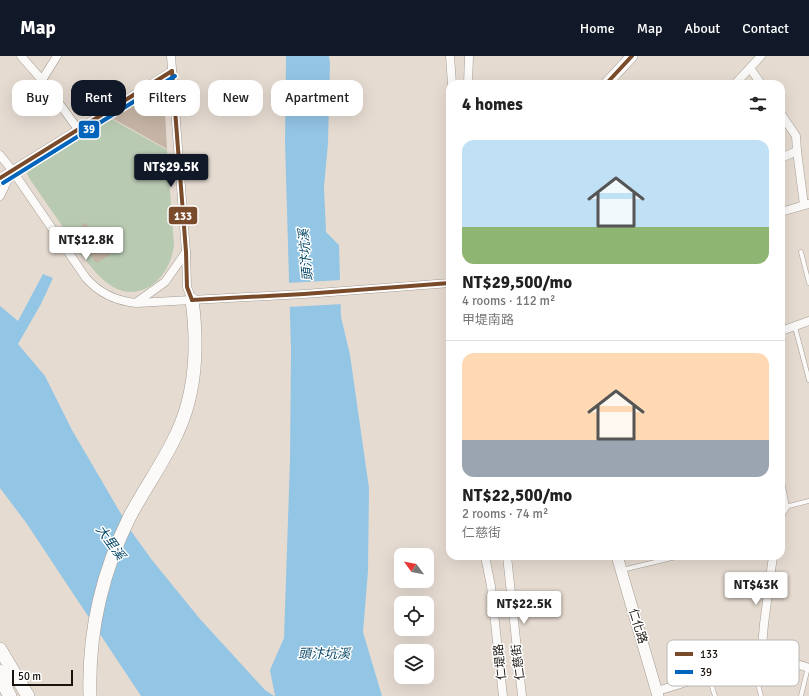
<!DOCTYPE html>
<html lang="en">
<head>
<meta charset="utf-8">
<style>
  :root { --surface:#fff; --page:#f6f6f6; --text:#222; --muted:#767676; --line:#e0e0e0; --accent:#111827 }
  body { margin:0; font-family:Signika,"Noto Sans TC",sans-serif; background:var(--page); color:var(--text); height:100vh; display:flex; flex-direction:column; font-size:15px; white-space:nowrap }
  * { box-sizing:border-box; margin:0 }
  p { font-size:13px; color:var(--muted) }
  .icon { flex:none; width:22px; height:22px; fill:none; stroke:currentColor; stroke-width:2; stroke-linecap:round; stroke-linejoin:round }
  .map { position:relative; flex:1; overflow:hidden }
  .panel { position:absolute; left:446px; top:24px; width:339px; height:480px; display:flex; flex-direction:column; background:var(--surface); border-radius:12px; box-shadow:0 4px 16px #0002 }
  .panel>* { flex:none }
  .top-card { position:absolute; left:12px; top:24px; width:374px; height:36px; display:flex; gap:8px }
  .needle { width:26px; rotate:302deg }
  .buttons { position:absolute; left:394px; top:492px; display:grid; gap:8px }
  .buttons a { display:grid; place-items:center; width:40px; height:40px; border-radius:8px; background:var(--surface); box-shadow:0 4px 16px #0002; font-size:20px }
  .scale { position:absolute; left:12px; bottom:10px; width:61px; box-sizing:border-box; padding-left:4px; border:2px solid #1a130d; border-top:0; font-size:11px; line-height:14px; white-space:nowrap; color:#1a130d; -webkit-text-stroke:3px #fff; paint-order:stroke }
  .price { position:absolute; translate:-50% -34px; padding:0 9px; border-radius:4px; background:#fff; color:#222; font-size:13px; line-height:26px; filter:drop-shadow(0 1px 2px #0008) }
  .price::after { content:''; position:absolute; left:50%; top:24px; width:12px; height:9px; margin-left:-6px; background:inherit; clip-path:polygon(0 0,100% 0,50% 100%) }
  .price.current { background:var(--accent); color:#fff }
  ul { padding:0; list-style:none }
  li { display:grid; align-content:center; gap:8px; height:212px; padding:0 16px }
  li+li { border-top:1px solid var(--line) }
  li span { display:grid; place-items:center; height:124px; border-radius:12px; color:#555 }
  li>.icon { margin-inline-start:auto }
  span .icon { width:72px; height:72px; fill:#fffc; stroke-width:1 }
  li b { font-size:17px }
  h2 { display:flex; justify-content:space-between; align-items:center; height:48px; padding:0 16px; font-size:17px }
  .chip { padding:0 14px; border-radius:12px; background:var(--surface); box-shadow:0 4px 16px #0002; font-size:14px; line-height:36px }
  .chip.current { background:var(--accent); color:#fff }
  header { display:flex; align-items:center; gap:24px; box-sizing:border-box; height:56px; padding:0 20px; background:var(--accent); color:#fff }
  header strong { font-size:19px }
  nav { display:flex; gap:22px; margin-inline-start:auto; font-size:14px }
  .map>svg:first-child { display:block }
</style>
</head>
<body>
<header>
<strong>Map</strong>
<nav><a>Home</a><a>Map</a><a>About</a><a>Contact</a></nav>
</header>
<div class="map">
<svg width="809" height="640" viewBox="0 0 809 640">
  <rect width="100%" height="100%" fill="#e6dbd1"/>
  <path fill="#b9cab2" d="M110 62 167 94 174 190C171 207 164 223 147 232 110 250 85 202 67 177 55 159 42 141 29 122L26 114Z"/>
  <g fill="#93c5e5">
    <path d="M286 0H329L330 7 328 87 324 131 326 176 339 189 341 261 350 299 369 432 368 515 363 576 382 640H275L270 614 284 582 290 404 291 294 285 85Z"/>
    <path d="M43 218 53 222 41 248 18 288 45 320 72 374 131 475 152 504 200 563 265 634 274 640H141L27 468 0 432V250L18 265Z"/>
  </g>
  <path fill="#e6dbd1" d="M342 224 343 248 288 251 287 227Z"/>
  <g fill="#c6b5a6">
    <path d="M157 31 162 33 164 36 167 93 112 62Z"/>
    <path d="M85 167 110 199 96 207 74 176Z"/>
  </g>
  <g fill="none" stroke-linecap="round" stroke-linejoin="round">
    <g stroke="#a59d95" stroke-width="5">
      <g id="service">
        <path d="M801 196 809 227"/>
        <path d="M795 271 809 324"/>
        <path d="M785 451 809 445"/>
        <path d="M622 514 680 500"/>
        <path d="M752 604 761 640"/>
        <path d="M708 619 715 640"/>
        <path d="M801 640 808 611"/>
      </g>
    </g>
    <g stroke="#a59d95" stroke-width="9">
      <g id="minor">
        <path d="M21 0 42 24 78 73"/>
        <path d="M171 0 186 196 187 231 192 244"/>
        <path d="M450 0 452 28"/>
        <path d="M750 12 761 28"/>
        <path d="M42 24 57 0"/>
        <path d="M468 28 469 0"/>
        <path d="M735 28 761 0"/>
        <path d="M781 58 796 80 797 95 804 149"/>
        <path d="M0 99 12 114 86 222C99 237 117 245 136 247L304 238 450 227"/>
        <path d="M781 102 797 95"/>
        <path d="M0 122 172 15"/>
        <path d="M0 140 12 115"/>
        <path d="M781 156 808 148"/>
        <path d="M137 246 165 226 186 196"/>
        <path d="M781 275 809 265"/>
        <path d="M781 430 785 451"/>
        <path d="M781 458 785 451"/>
        <path d="M485 500 491 530 503 640"/>
        <path d="M507 500 522 640"/>
        <path d="M761 602 764 568 773 500"/>
        <path d="M657 635C674 630 691 625 707 619 724 613 742 603 760 602 776 601 794 607 809 612"/>
      </g>
    </g>
    <g stroke="#a59d95" stroke-width="11">
      <path id="tertiary" d="M0 614 9 628"/>
    </g>
    <g stroke="#a59d95" stroke-width="12">
      <g id="secondary">
        <path d="M606 28 632 0"/>
        <path d="M617 500 658 640"/>
      </g>
    </g>
    <g stroke="#a59d95" stroke-width="14">
      <g id="trunk">
        <path d="M0 593 28 640"/>
        <path d="M0 623 10 640"/>
        <path d="M90 640C88 578 102 517 129 462 144 433 164 406 177 377 197 335 198 289 192 244"/>
      </g>
    </g>
    <use href="#service" stroke="#fbfaf8" stroke-width="4"/>
    <use href="#minor" stroke="#fbfaf8" stroke-width="8"/>
    <use href="#tertiary" stroke="#fbfaf8" stroke-width="10"/>
    <use href="#secondary" stroke="#fbfaf8" stroke-width="11"/>
    <use href="#trunk" stroke="#fbfaf8" stroke-width="13"/>
    <g stroke="#fff" stroke-width="7">
      <g id="bus-1">
        <path d="M172 15 186 196 187 231 192 244"/>
        <path d="M606 28 632 0"/>
        <path d="M0 122 172 15"/>
        <path d="M192 244 304 238 450 227"/>
      </g>
    </g>
    <g stroke="#fff" stroke-width="7">
      <path id="bus-2" d="M3 127 175 20"/>
    </g>
    <use href="#bus-1" stroke="#7a4b2a" stroke-width="4"/>
    <use href="#bus-2" stroke="#0065bd" stroke-width="4"/>
  </g>
  <g text-anchor="middle" stroke-width="3" stroke-linejoin="round" paint-order="stroke">
    <g font-size="12" fill="#1a130d" stroke="#fff">
      <text transform="translate(638 570) rotate(73)" y="4">仁化路</text>
      <text transform="translate(500 606) rotate(-96)" y="4">仁堤路</text>
      <text transform="translate(518 606) rotate(-97)" y="4">仁慈街</text>
    </g>
    <g font-size="13" font-style="italic" fill="#094969" stroke="#fff">
      <text transform="translate(305 199) rotate(-95)" y="5">頭汴坑溪</text>
      <text transform="translate(111 486) rotate(54)" y="5">大里溪</text>
      <text x="324" y="602">頭汴坑溪</text>
    </g>
  </g>
  <rect x="667" y="584" width="132" height="46" rx="6" fill="#fff" stroke="#bab8b6" stroke-width="1"/>
  <rect x="675" y="596" width="18" height="4" fill="#7a4b2a"/>
  <rect x="675" y="614" width="18" height="4" fill="#0065bd"/>
  <g font-size="11" fill="#1a130d">
    <text x="700" y="602">133</text>
    <text x="700" y="620">39</text>
  </g>
  <g stroke="#fff" stroke-width="1.5">
    <rect x="78" y="64" width="22" height="19" rx="4" fill="#0065bd"/>
    <rect x="168" y="150" width="30" height="19" rx="4" fill="#7a4b2a"/>
  </g>
  <g font-size="11" text-anchor="middle" font-weight="bold" fill="#fff">
    <text x="89" y="77">39</text>
    <text x="183" y="164">133</text>
  </g>
</svg>
<div class="buttons">
<a><svg class="needle" viewBox="-14 -14 28 28"><path d="M0-13l5 13h-10z" fill="#e53935"/><path d="M0 13l5-13h-10z" fill="#767676"/></svg></a>
<a><svg class="icon" aria-label="locate" viewBox="0 0 24 24"><circle cx="12" cy="12" r="6"/><path d="M12 2v4M12 18v4M2 12h4M18 12h4"/></svg></a>
<a><svg class="icon" aria-label="layers" viewBox="0 0 24 24"><path d="M12 4l9 5-9 5-9-5zM3 14l9 5 9-5"/></svg></a>
</div>
<div class="scale">50 m</div>
<b class="price current" style="left:171px;top:132px">NT$29.5K</b>
<b class="price" style="left:86px;top:205px">NT$12.8K</b>
<b class="price" style="left:756px;top:550px">NT$43K</b>
<b class="price" style="left:524px;top:569px">NT$22.5K</b>
<div class="top-card">
<a class="chip">Buy</a>
<a class="chip current">Rent</a>
<a class="chip">Filters</a>
<a class="chip">New</a>
<a class="chip">Apartment</a>
</div>
<section class="panel">
<h2>4 homes<svg class="icon" aria-label="filters" viewBox="0 0 24 24"><path d="M4 7h16M4 17h16"/><circle cx="9" cy="7" r="2"/><circle cx="15" cy="17" r="2"/></svg></h2>
<ul>
<li><span style="background:linear-gradient(#bfe0f5 70%,#8fb573 0)"><svg class="icon" aria-label="home" viewBox="0 0 24 24"><path d="M3 11l9-7 9 7M6 9v11h12V9"/></svg></span><div><b>NT$29,500/mo</b><p>4 rooms · 112 m²</p><p>甲堤南路</p></div></li>
<li><span style="background:linear-gradient(#ffd9b3 70%,#9aa5b1 0)"><svg class="icon" aria-label="home" viewBox="0 0 24 24"><path d="M3 11l9-7 9 7M6 9v11h12V9"/></svg></span><div><b>NT$22,500/mo</b><p>2 rooms · 74 m²</p><p>仁慈街</p></div></li>
</ul>
</section>
</div>
</body>
</html>
